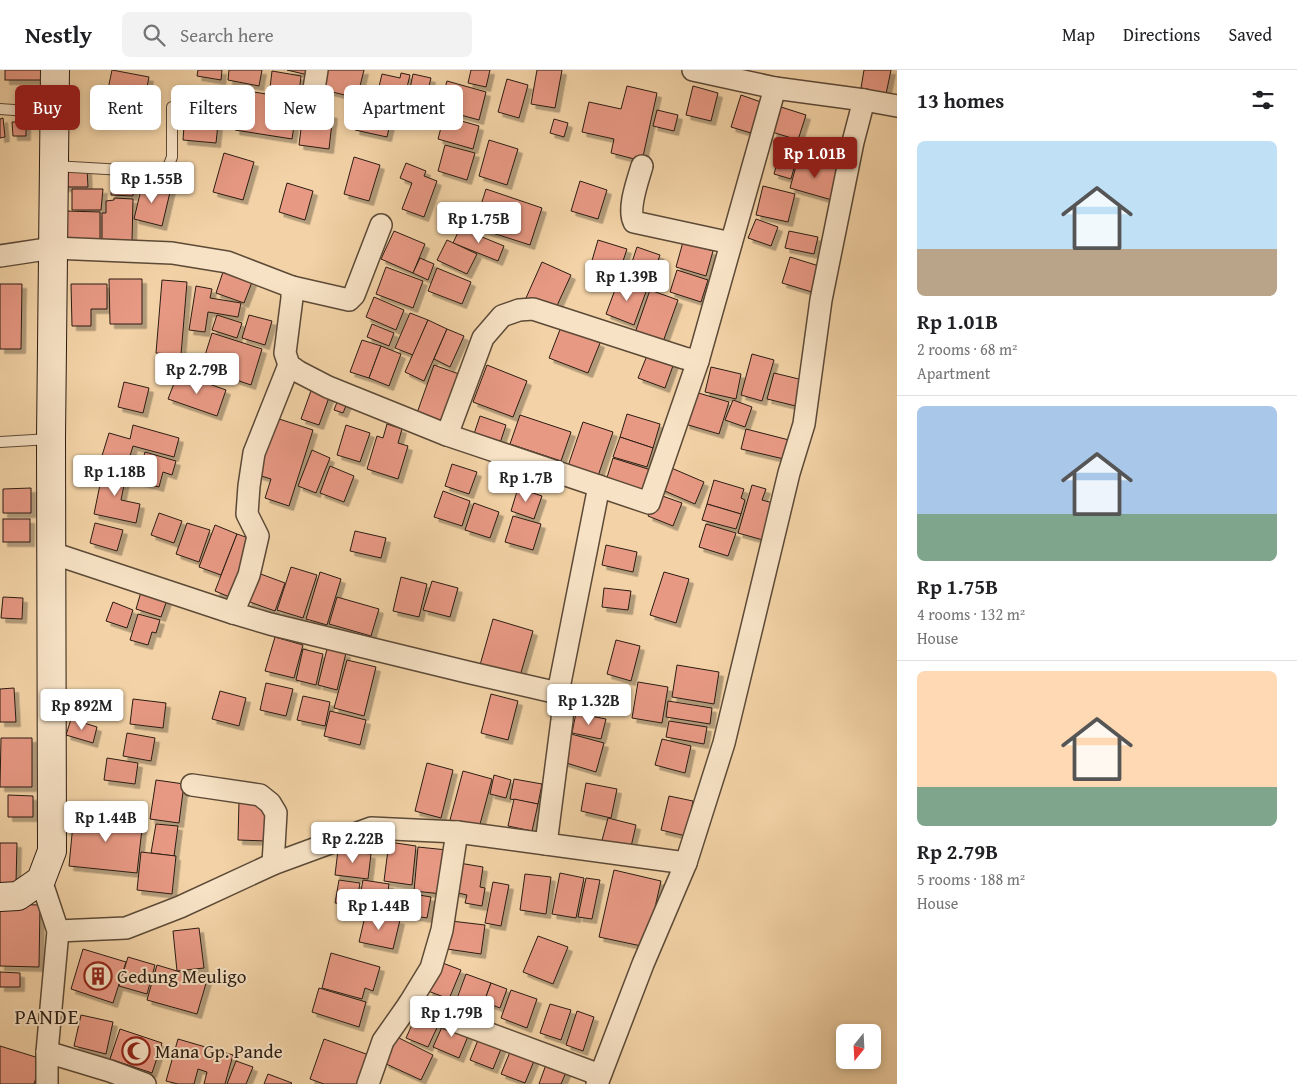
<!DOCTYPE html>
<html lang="en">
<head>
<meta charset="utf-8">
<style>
  :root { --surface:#fff; --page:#f2f2f2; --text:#202124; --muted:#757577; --line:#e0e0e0; --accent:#8f2418 }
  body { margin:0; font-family:"Gentium Book Plus",serif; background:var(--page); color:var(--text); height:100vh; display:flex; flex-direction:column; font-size:19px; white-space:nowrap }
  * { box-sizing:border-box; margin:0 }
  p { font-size:16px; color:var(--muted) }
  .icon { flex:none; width:28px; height:28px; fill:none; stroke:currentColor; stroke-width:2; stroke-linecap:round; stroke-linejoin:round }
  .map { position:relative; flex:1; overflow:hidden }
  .sheet { display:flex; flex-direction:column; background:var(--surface); width:400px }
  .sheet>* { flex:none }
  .hud { position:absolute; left:15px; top:15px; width:475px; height:45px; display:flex; gap:10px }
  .needle { width:32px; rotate:198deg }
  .tools { position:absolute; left:836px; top:954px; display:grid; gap:10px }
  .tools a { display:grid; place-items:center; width:45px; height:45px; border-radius:8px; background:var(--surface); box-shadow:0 2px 8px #0003; font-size:25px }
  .price { position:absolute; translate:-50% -42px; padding:0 11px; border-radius:5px; background:#fff; color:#222; font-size:16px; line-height:32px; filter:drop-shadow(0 1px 2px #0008) }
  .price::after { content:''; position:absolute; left:50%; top:30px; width:15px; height:11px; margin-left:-8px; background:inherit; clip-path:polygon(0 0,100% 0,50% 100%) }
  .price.selected { background:var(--accent); color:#fff }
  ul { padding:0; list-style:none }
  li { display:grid; align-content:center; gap:10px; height:265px; padding:0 20px }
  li+li { border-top:1px solid var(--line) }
  li span { display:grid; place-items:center; height:155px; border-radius:8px; color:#555 }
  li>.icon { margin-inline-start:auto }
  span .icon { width:90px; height:90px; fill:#fffc; stroke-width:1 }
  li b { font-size:21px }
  h2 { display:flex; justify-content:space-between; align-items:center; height:60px; padding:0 20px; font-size:21px }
  .pill { padding:0 18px; border-radius:8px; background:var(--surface); box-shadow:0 2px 8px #0003; font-size:18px; line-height:45px }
  .pill.selected { background:var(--accent); color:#fff }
  header { display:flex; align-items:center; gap:30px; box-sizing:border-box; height:70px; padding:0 25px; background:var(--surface); border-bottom:1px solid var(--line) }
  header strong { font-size:24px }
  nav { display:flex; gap:28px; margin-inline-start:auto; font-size:18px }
  .search { width:350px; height:45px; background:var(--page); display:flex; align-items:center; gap:12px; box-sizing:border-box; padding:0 18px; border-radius:8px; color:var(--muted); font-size:19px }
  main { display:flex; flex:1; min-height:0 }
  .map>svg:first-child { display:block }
</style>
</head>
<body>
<header>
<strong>Nestly</strong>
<div class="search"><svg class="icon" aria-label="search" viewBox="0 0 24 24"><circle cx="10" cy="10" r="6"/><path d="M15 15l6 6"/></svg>Search here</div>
<nav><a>Map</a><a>Directions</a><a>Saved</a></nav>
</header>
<main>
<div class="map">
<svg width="897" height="1014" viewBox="0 0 897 1014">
  <defs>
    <filter id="shadow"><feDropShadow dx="4.5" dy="4.5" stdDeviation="0" flood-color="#0004"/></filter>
  </defs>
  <rect width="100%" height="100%" fill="#f2d2a6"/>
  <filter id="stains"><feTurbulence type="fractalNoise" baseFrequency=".004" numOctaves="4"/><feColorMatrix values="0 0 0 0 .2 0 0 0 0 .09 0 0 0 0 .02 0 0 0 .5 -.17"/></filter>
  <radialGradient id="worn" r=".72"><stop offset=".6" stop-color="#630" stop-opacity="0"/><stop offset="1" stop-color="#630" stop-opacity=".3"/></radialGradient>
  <g fill="#e89984" stroke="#2a1c12" filter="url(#shadow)">
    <rect x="5" y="0" width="36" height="10"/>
    <path d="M112 0 149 7 144 32 107 24Z"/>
    <path d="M198 0H222L221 10 197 6Z"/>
    <path d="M229 0H262L259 16 228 10Z"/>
    <path d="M287 0H309L308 5Z"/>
    <path d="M325 0H364L357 28 320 19Z"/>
    <path d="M471 0H490L486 17 468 13Z"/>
    <path d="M537 0H562L555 38 531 34Z"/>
    <path d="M864 0H891L886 24 861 18Z"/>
    <path d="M272 1 301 6 299 23 270 18Z"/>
    <path d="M401 3 410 5 404 30 396 28 387 67 355 60 364 22 377 25 382 4 400 8Z"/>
    <path d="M413 4 431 8 425 32 408 28Z"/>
    <path d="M507 9 528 15 519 48 498 42Z"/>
    <path d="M447 11 486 22 479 50 439 39Z"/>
    <path d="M627 16 657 23 642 91 611 83 614 69 582 62 589 32 621 39Z"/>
    <path d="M693 16 718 23 711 51 686 45Z"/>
    <path d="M241 20 298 29 292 69 235 60Z"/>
    <path d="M741 25 761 32 751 63 731 57Z"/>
    <path d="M781 37 806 45 798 70 772 62Z"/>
    <path d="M657 40 678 45 674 61 653 56Z"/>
    <path d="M314 41 333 44 329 79 299 75 302 51 313 52Z"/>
    <path d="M185 43 219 45 216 73 183 70Z"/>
    <path d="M444 46 479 56 473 79 438 69Z"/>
    <path d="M3 48 5 67 0 68V49Z"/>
    <path d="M554 49 568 53 564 67 550 63Z"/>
    <path d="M12 52H26V66H13Z"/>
    <path d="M489 70 518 79 507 115 479 106Z"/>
    <path d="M783 71 800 76 791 109 774 104Z"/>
    <path d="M445 75 475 83 467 110 438 101Z"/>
    <path d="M224 83 254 92 243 130 213 122Z"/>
    <path d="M354 87 380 95 369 131 344 124Z"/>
    <path d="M798 89 840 100 832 130 790 118Z"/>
    <path d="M406 93 426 101 424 106 437 111 424 147 402 139 412 113 400 108Z"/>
    <path d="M87 99 88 117H64V100Z"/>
    <path d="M112 109H134L133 126 111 125Z"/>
    <path d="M143 111 171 118 162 156 134 149Z"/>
    <path d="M580 111 607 120 598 149 571 141Z"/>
    <path d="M287 113 313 121 305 150 279 142Z"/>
    <path d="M763 116 795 124 788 152 756 145Z"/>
    <path d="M72 119H103L101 140H72Z"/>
    <path d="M486 119 542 138 530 175 474 157Z"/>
    <path d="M114 128 133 129 132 171 102 170V143H106V131L114 130Z"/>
    <path d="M66 141 100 142V177H65Z"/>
    <path d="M756 149 778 157 771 176 748 168Z"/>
    <path d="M460 158 504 176 498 191 453 173Z"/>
    <path d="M394 161 425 174 413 203 381 189Z"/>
    <path d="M789 161 818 167 814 184 785 178Z"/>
    <path d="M447 170 477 184 467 204 437 190Z"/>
    <path d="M598 170 627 179 619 203 591 194Z"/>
    <path d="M683 172 713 181 706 206 676 197Z"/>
    <path d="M637 177 660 185 651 211 628 204Z"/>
    <path d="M790 187 819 196 812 222 782 213Z"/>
    <path d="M420 188 434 194 428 210 413 203Z"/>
    <path d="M542 192 571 205 555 240 526 228Z"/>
    <path d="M386 197 423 211 413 238 376 224Z"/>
    <path d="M437 198 471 212 462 234 428 221Z"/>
    <path d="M677 200 708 210 701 232 670 222Z"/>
    <path d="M223 202 252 212 244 233 216 223Z"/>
    <path d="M109 209H142V254H110Z"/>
    <path d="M619 209 647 219 634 255 606 244Z"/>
    <path d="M162 210 187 212 181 285 156 283Z"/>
    <path d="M0 214H22L21 279H0Z"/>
    <path d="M71 214H107V239H91V256H72Z"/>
    <path d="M196 216 212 219 210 228 241 233 238 247 208 242 205 262 189 260Z"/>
    <path d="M650 220 678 230 663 272 635 263Z"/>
    <path d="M374 227 404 240 396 260 366 247Z"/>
    <path d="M410 243 428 250 413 285 395 278Z"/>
    <path d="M217 245 242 253 237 268 212 260Z"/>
    <path d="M249 245 272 251 265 275 242 268Z"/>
    <path d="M428 250 447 259 424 311 405 302Z"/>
    <path d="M372 254 394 263 389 276 367 267Z"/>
    <path d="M561 257 600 273 588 303 549 288Z"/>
    <path d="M447 259 464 266 450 297 434 289Z"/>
    <path d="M212 263 262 279 251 315 201 298Z"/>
    <path d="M362 270 381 276 369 308 350 302Z"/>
    <path d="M381 276 401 284 389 316 369 308Z"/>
    <path d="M648 283 674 293 665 318 638 308Z"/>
    <path d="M752 284 774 290 762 331 741 325Z"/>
    <path d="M434 295 459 304 443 351 417 343Z"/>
    <path d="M487 295 527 311 513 347 473 332Z"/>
    <path d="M711 297 741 304 736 329 705 322Z"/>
    <path d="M178 303 226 320 217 346 168 329Z"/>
    <path d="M774 303 803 310 796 336 767 329Z"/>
    <path d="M124 312 149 318 143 343 118 337Z"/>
    <path d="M313 315 331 322 319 355 301 349Z"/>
    <path d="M695 322 729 332 719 364 685 354Z"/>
    <path d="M339 327 348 331 343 343 334 340Z"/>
    <path d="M733 330 752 337 745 357 725 350Z"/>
    <path d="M627 344 660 354 653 378 620 367Z"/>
    <path d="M520 345 571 362 561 391 510 374Z"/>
    <path d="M480 346 506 355 499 376 473 367Z"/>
    <path d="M273 347 313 360 289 436 265 428 271 409 255 404Z"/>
    <path d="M583 352 613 362 597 409 567 399Z"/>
    <path d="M387 354 402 359 398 373 408 376 398 409 367 399 377 366 383 368Z"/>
    <path d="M133 355 179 368 174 387 133 376 127 396 101 389 109 363 130 369Z"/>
    <path d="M346 355 370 363 360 392 337 385Z"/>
    <path d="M746 359 789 370 784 389 741 379Z"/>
    <path d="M620 367 653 378 647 397 613 387Z"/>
    <path d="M312 380 330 388 316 423 298 416Z"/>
    <path d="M145 382 176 391 172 405 163 402 159 417 137 411Z"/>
    <path d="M613 388 651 400 643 426 605 414Z"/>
    <path d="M452 394 477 402 469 424 445 416Z"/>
    <path d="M104 395 127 400 121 430 140 434 136 453 94 444Z"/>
    <path d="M330 396 354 406 344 432 320 423Z"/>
    <path d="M669 397 704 412 695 434 660 419Z"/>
    <path d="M714 410 744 419 741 428 745 430 741 444 707 434Z"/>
    <path d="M752 415 766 419 762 430 773 433 763 470 738 463Z"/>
    <path d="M31 418V443H3V419Z"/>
    <path d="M518 418 542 426 534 449 511 441Z"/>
    <path d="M443 421 470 431 462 456 434 447Z"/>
    <path d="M657 424 682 433 673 456 648 446Z"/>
    <path d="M474 433 499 442 490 468 465 460Z"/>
    <path d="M707 434 741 444 736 459 702 450Z"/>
    <path d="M159 443 182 451 174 473 151 465Z"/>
    <path d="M513 446 541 454 533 480 505 472Z"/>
    <rect x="3" y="449" width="27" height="23"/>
    <path d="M95 453 123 460 117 481 90 473Z"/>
    <path d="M187 453 210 460 199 492 176 484Z"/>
    <path d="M706 454 736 463 728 486 699 477Z"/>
    <path d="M215 455 237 464 221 505 199 497Z"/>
    <path d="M355 461 386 468 381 488 350 481Z"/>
    <path d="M237 464 254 470 232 528 215 521Z"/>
    <path d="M606 475 637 482 633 502 602 495Z"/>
    <path d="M291 497 317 505 303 548 277 540Z"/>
    <path d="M320 502 341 509 327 555 306 549Z"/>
    <path d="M664 502 689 509 676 553 650 545Z"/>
    <path d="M258 503 285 513 275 541 247 531Z"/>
    <path d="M401 507 427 514 419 547 393 541Z"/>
    <path d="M432 511 458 518 450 547 423 540Z"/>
    <path d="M604 518 631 521 628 540 602 537Z"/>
    <path d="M141 522 167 530 161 547 136 539Z"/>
    <path d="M3 527 23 528 22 549 1 548Z"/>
    <path d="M337 527 379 539 371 566 329 554Z"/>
    <path d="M113 532 133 540 127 558 106 551Z"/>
    <path d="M138 544 160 550 156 563 152 562 148 575 130 570Z"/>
    <path d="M493 549 533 561 520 606 480 595Z"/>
    <path d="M275 567 303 575 294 608 265 601Z"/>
    <path d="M616 570 640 576 631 611 607 604Z"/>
    <path d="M303 579 323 584 316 615 296 610Z"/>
    <path d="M327 579 346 583 337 620 318 615Z"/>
    <path d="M347 590 376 597 364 646 334 638Z"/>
    <path d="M677 595 719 602 714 634 672 627Z"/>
    <path d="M638 612 668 617 662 653 632 648Z"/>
    <path d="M266 613 293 619 286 646 260 640Z"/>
    <path d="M14 618 16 652H0V619Z"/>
    <path d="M220 621 246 628 239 656 212 649Z"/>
    <path d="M491 624 518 631 508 670 481 663Z"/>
    <path d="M303 626 330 632 325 656 297 650Z"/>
    <path d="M133 629 166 633 163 658 130 654Z"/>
    <path d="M668 631 712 638 710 654 666 647Z"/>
    <path d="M330 641 366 650 360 675 324 666Z"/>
    <path d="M576 643 606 649 601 669 572 663Z"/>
    <path d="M71 649 97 657 93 673 66 665Z"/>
    <path d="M669 651 707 657 704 674 666 667Z"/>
    <path d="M127 663 155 668 151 691 123 686Z"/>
    <path d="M571 664 604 673 596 702 563 692Z"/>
    <path d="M1 668H32V717H0Z"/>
    <path d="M662 669 691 676 685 703 655 695Z"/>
    <path d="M107 688 138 693 135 714 104 710Z"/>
    <path d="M427 693 453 700 441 748 415 741Z"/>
    <path d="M463 701 492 709 479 758 450 750Z"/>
    <path d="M494 705 511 710 506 728 490 724Z"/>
    <path d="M514 709 542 714 538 734 510 729Z"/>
    <path d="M156 710 184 714 179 753 150 749Z"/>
    <path d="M586 713 617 719 611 748 581 741Z"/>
    <path d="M8 725 33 726V747H8Z"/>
    <path d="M669 726 693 731 686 766 661 760Z"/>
    <path d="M514 729 538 734 532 761 508 756Z"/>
    <path d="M239 731H268L267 771 238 770Z"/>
    <path d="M74 743 143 750 137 803 69 796Z"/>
    <path d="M608 748 636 755 630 781 601 774Z"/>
    <path d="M156 754 178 756 174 786 151 783Z"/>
    <path d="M389 772 416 776 412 815 384 811Z"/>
    <path d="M0 773H17L16 813H0Z"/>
    <path d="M418 777 447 780 442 824 414 821Z"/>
    <path d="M338 780 371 784 368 809 335 805Z"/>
    <path d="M141 782 176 786 172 824 137 820Z"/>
    <path d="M459 793 483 797 480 817 485 818 482 836 465 833 467 825 454 822Z"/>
    <path d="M614 800 661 811 646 877 599 867Z"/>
    <path d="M560 803 584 808 576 848 552 844Z"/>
    <path d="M525 804 551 807 546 844 520 840Z"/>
    <path d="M586 808 600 810 592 849 578 847Z"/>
    <path d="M339 810 360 813 356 836 335 833Z"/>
    <path d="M363 810 389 814 385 842 358 838Z"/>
    <path d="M493 812 509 815 501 856 485 853Z"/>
    <path d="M407 823 431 827 427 848 403 844Z"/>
    <path d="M0 834 40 835 39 897 0 896Z"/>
    <path d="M366 842 400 850 393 879 359 872Z"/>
    <path d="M451 851 485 855 481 884 447 879Z"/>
    <path d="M199 858 204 898 177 901 173 861Z"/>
    <path d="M538 866 568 877 553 914 523 902Z"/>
    <path d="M83 879 126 892 113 933 71 919Z"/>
    <path d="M331 883 380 897 373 921 365 918 362 929 322 918Z"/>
    <path d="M128 887 155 895 147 924 119 916Z"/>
    <path d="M440 892 461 900 449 929 428 921Z"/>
    <path d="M157 895 207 910 197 944 147 930Z"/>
    <path d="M0 902 20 903V917H0Z"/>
    <path d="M466 904 491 913 481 940 456 931Z"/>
    <path d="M491 913 507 919 500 938 484 932Z"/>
    <path d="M319 918 366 932 359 957 312 942Z"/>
    <path d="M511 920 537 929 527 958 501 948Z"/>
    <path d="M550 934 571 940 561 970 540 963Z"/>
    <path d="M419 939 441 949 428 977 406 968Z"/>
    <path d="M577 941 594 947 583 981 566 975Z"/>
    <path d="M81 945 113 952 106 984 74 976Z"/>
    <path d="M446 948 471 959 459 988 433 977Z"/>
    <path d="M120 959 162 973 152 1003 110 989Z"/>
    <path d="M480 965 503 974 493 999 470 990Z"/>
    <path d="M397 967 433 985 421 1010 384 993Z"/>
    <path d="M178 969 233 985 225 1014H204L207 1002 198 999 194 1014H178L166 1011Z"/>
    <path d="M324 969 369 985 358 1014H324L310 1009Z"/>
    <path d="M0 976 42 989 34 1014H0Z"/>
    <path d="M512 977 536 986 525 1013 501 1004Z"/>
    <path d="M236 991 253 997 246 1014H227Z"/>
    <path d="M547 992 567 1000 561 1014H539Z"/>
    <path d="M268 1004 292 1013 291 1014H264Z"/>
  </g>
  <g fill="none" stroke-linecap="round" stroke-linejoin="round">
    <g stroke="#5c4a37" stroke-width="12">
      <g id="lane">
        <path d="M0 39 54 43"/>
        <path d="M54 96 158 102 168 97 172 87V37"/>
        <path d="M0 372 50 369"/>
      </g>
    </g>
    <g stroke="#5c4a37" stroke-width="24">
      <g id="street">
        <path d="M693 0 775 18 864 30"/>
        <path d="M313 25 317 0"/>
        <path d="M642 96C638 110 627 139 634 152L731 173"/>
        <path d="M0 186 53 178 172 183 227 192 292 217V228L285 283 289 295 299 302 328 317 447 365 483 268 502 246 519 240 533 239 684 288 698 291 775 18"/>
        <path d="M292 217 349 230 354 225 381 155"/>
        <path d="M447 365 649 433 698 291"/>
        <path d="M52 483 233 543 270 554 467 602 558 623 563 634 562 650 546 774"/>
        <path d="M233 543 249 505 258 466 247 444 249 416 254 383 289 295"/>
        <path d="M558 623 599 416"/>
        <path d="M192 715 260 725 270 733 276 743 273 794"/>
        <path d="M41 810 58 861 47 982V1014"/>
        <path d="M58 861 126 858 180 837 273 794 371 758 457 762 686 793"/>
        <path d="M409 934 600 1005"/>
        <path d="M47 982 110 1001 145 1014"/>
        <path d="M368 1014 383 971 409 934 431 898 442 860 457 762"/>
        <path d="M597 1014 643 894 686 793 724 673 789 403 804 354 821 230 853 72 864 30 897 36"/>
      </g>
    </g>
    <g stroke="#2a1c12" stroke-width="30">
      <path id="secondary" d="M0 827 18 826 41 810 52 781 51 369 55 0"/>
    </g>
    <use href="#lane" stroke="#f7e2c5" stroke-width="10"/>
    <use href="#street" stroke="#f7e2c5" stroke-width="21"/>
    <use href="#secondary" stroke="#f7e2c5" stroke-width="28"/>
  </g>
  <defs>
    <g id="building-ring" transform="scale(1.4375)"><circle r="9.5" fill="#f7e2c5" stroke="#8f2418" stroke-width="1.5"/><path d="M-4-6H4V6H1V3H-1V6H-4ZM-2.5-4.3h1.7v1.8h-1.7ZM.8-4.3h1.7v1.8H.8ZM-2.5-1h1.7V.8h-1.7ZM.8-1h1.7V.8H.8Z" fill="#8f2418"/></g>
    <g id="mosque-ring" transform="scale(1.4375)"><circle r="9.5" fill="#f7e2c5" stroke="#8f2418" stroke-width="1.5"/><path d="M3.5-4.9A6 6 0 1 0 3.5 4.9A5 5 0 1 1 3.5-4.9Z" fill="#8f2418"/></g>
  </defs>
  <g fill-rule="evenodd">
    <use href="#building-ring" x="98" y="906"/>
    <use href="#mosque-ring" x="136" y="981"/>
  </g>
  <g text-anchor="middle" stroke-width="4" stroke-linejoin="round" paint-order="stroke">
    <g font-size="19" fill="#2a1c12" stroke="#f7e2c5" text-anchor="start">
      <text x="117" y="913">Gedung Meuligo</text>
      <text x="155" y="988">Mana Gp. Pande</text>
    </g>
    <g font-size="21" letter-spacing="1" fill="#2a1c12" stroke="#f7e2c5">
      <text x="47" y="954">PANDE</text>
    </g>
  </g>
  <rect width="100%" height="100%" filter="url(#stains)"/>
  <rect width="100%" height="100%" fill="url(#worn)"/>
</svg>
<div class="tools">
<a><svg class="needle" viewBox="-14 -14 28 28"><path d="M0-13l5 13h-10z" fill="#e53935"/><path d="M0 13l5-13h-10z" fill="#757577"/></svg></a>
</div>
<b class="price selected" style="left:815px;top:109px">Rp 1.01B</b>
<b class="price" style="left:152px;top:134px">Rp 1.55B</b>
<b class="price" style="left:479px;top:174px">Rp 1.75B</b>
<b class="price" style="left:627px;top:232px">Rp 1.39B</b>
<b class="price" style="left:197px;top:325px">Rp 2.79B</b>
<b class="price" style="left:115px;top:427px">Rp 1.18B</b>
<b class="price" style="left:526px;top:433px">Rp 1.7B</b>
<b class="price" style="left:589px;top:656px">Rp 1.32B</b>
<b class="price" style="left:82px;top:661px">Rp 892M</b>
<b class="price" style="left:106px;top:773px">Rp 1.44B</b>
<b class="price" style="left:353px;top:794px">Rp 2.22B</b>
<b class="price" style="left:379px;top:861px">Rp 1.44B</b>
<b class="price" style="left:452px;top:968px">Rp 1.79B</b>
<div class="hud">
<a class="pill selected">Buy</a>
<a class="pill">Rent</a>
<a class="pill">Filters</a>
<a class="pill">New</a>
<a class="pill">Apartment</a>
</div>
</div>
<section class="sheet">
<h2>13 homes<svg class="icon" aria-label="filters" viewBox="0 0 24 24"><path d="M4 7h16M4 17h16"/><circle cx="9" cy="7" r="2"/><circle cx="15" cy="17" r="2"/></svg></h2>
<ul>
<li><span style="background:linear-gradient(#bfe0f5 70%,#b9a48a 0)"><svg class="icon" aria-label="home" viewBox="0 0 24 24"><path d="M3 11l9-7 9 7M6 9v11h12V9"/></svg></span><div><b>Rp 1.01B</b><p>2 rooms · 68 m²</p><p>Apartment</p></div></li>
<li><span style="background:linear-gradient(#a9c7e8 70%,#7fa58c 0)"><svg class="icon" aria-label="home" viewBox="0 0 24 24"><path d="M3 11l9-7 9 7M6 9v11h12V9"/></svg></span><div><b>Rp 1.75B</b><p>4 rooms · 132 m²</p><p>House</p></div></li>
<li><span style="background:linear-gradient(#ffd9b3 75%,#7fa58c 0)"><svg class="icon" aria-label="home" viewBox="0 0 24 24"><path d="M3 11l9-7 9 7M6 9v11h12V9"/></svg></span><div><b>Rp 2.79B</b><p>5 rooms · 188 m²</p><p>House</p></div></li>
</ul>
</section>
</main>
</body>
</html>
